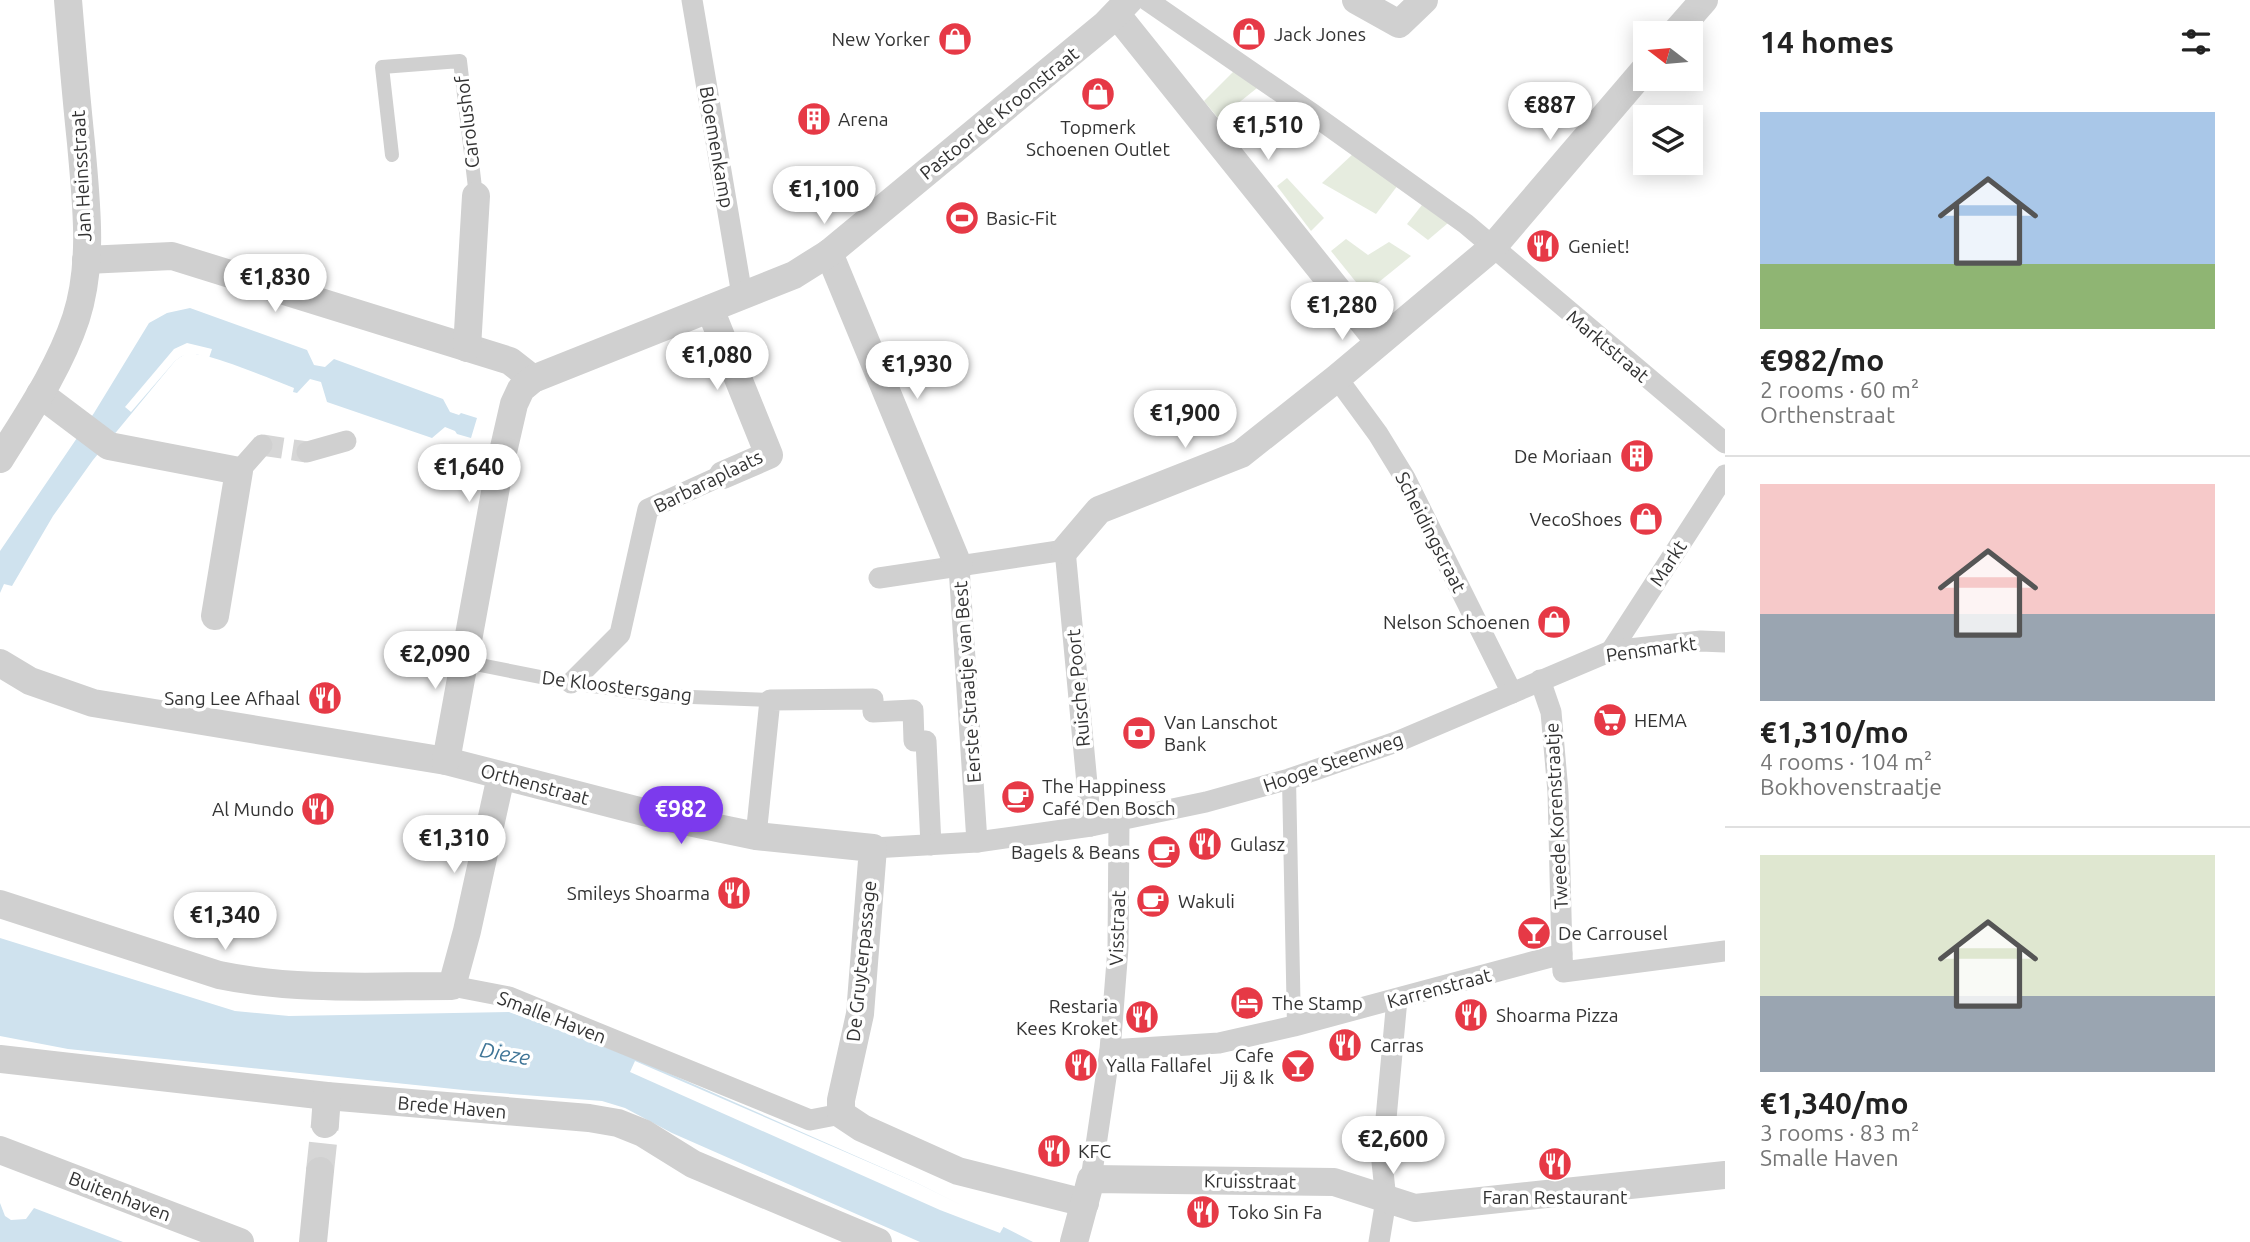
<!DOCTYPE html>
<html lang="en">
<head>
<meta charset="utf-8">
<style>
  :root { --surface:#fff; --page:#f6f6f6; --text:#222; --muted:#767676; --line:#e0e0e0; --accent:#7c3aed }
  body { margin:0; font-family:Ubuntu,sans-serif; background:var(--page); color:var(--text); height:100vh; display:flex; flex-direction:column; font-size:26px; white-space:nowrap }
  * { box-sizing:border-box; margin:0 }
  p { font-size:23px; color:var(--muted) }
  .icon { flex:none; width:38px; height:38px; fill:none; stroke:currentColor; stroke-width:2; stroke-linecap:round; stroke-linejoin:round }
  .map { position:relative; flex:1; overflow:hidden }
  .sheet { display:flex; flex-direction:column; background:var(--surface); width:525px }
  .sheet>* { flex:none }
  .needle { width:46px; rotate:286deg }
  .tools { position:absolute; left:1633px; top:21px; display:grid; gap:14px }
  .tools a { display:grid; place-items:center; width:70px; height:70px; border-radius:0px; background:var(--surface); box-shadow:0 4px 18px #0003; font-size:35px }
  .price { position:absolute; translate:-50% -60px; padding:0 16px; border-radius:24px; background:#fff; color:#222; font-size:23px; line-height:46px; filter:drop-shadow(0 2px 4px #0008) }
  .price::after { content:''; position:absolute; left:50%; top:42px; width:21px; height:16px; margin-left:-10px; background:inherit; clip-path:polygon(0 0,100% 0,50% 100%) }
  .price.selected { background:var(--accent); color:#fff }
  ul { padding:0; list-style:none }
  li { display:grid; align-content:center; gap:14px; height:371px; padding:0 35px }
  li+li { border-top:2px solid var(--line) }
  li span { display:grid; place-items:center; height:217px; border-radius:0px; color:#555 }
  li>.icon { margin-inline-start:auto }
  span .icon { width:126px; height:126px; fill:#fffc; stroke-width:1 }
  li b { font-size:30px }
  h2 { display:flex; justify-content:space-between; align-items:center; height:84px; padding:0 35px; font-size:30px }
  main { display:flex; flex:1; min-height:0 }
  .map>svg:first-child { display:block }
</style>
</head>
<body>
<main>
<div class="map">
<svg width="1725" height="1242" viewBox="0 0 1725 1242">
  <rect width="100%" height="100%" fill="#fff"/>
  <g fill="#e6ecdf">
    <path d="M1234 71 1257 88 1231 109 1249 130 1237 141 1204 101Z"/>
    <path d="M1354 153 1398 185 1376 214 1322 183Z"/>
    <path d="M1287 178 1324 218 1311 231 1277 186Z"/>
    <path d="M1422 205 1448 223 1428 240 1407 224Z"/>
    <path d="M1346 239 1368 255 1389 242 1411 256 1369 290 1356 282 1331 251Z"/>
  </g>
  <g fill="#cfe2ee">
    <path d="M190 308 307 350 314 365 325 367 334 359 443 399 450 412 459 415 461 413 477 418 471 438 457 434 455 431 445 427 432 438 327 402 321 382 310 379 297 393 293 392 294 388C276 381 205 351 189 354 183 354 179 358 175 361L93 460 53 516 12 586 4 584 0 593V551L94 413 149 323 167 313Z"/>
    <path d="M0 938 235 1011 289 1016 509 1012 632 1057 917 1183 1033 1242H920L672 1133 625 1108 602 1101 473 1091 68 1049 0 1036Z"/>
    <path d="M0 1203 5 1216 11 1220 26 1219 34 1208 123 1242H0Z"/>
  </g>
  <g fill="#fff">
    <path d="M187 343 212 349 209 358 196 354 182 356 175 361 131 412 125 407 174 349Z"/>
    <path d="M635 1061 917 1183 1004 1226 1000 1233 940 1210 630 1072Z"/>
  </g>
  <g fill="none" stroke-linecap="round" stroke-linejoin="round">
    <path stroke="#d6d6d6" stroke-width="21" stroke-dasharray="21 10" stroke-linecap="butt" d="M262 445 307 452"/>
    <path stroke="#d6d6d6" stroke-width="28" stroke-dasharray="28 14" stroke-linecap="butt" d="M320 1171 325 1124"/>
    <g stroke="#d0d0d0" stroke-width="14">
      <path d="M392 155 382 67 460 61 476 196"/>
      <path d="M465 662 571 683 666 696 770 700"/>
      <path d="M1289 779 1294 1026"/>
    </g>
    <g stroke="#d0d0d0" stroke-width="21">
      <path d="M692 0 742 295"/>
      <path d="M1147 0 1311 113 1466 224 1725 443"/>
      <path d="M1337 378 1378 434 1405 478 1512 693"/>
      <path d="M307 452 346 441"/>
      <path d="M239 471 262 445"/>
      <path d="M959 567 977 842"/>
      <path d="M879 578 1065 550 1091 826"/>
      <path d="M1611 651 1725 475"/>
      <path d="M1540 680 1551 712 1558 792 1562 954"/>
      <path d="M571 683 620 634 648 509 723 475"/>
      <path d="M756 836 770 700 873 699V712L913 710 914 741H926L931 845"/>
      <path d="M873 848 977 842 1091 826 1206 802 1289 779 1399 741 1611 651 1701 641 1725 642"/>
      <path d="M452 986 509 997 810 1120 841 1114"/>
      <path d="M1110 1050 1219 1043 1294 1026 1562 954 1563 972 1725 951"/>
      <path d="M1091 1179 1110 1050 1118 948 1119 820"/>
      <path d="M1379 1242 1386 1200 1382 1162 1397 999"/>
    </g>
    <g stroke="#d0d0d0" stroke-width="28">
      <path d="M1356 0 1399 24 1424 0"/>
      <path d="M1117 15 1379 342"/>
      <path d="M1675 33 1704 0"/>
      <path d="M829 253 959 567"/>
      <path d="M86 260 172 256 510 361 533 379"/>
      <path d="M710 309 769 455 723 475"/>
      <path d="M467 348 476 196"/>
      <path d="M40 394 109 446 239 471 215 616"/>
      <path d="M0 459C28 414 59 369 76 318 94 262 86 201 81 143 76 96 72 48 68 0"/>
      <path d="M1065 550 1099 510 1241 454 1337 378 1492 248 1645 69"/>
      <path d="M0 663 30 681 93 703 446 761 655 815 756 836 873 848 860 1014 841 1100V1114L862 1128 958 1171 1085 1203"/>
      <path d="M446 761 500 465 514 404 521 389 533 379 794 275 829 253 1106 24 1129 0"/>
      <path d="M0 904 219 975C296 991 374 986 452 986L467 931 501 776"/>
      <path d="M0 1059 327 1096 589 1118 618 1123 643 1133 693 1164 878 1242"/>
      <path d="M325 1124 327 1096"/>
      <path d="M0 1150 240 1242"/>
      <path d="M313 1242 320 1171"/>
      <path d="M1074 1242 1091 1179 1334 1182 1415 1208 1725 1175"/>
    </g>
  </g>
  <defs>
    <g id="shop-disc" transform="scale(1.75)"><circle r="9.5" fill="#e63946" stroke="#fff"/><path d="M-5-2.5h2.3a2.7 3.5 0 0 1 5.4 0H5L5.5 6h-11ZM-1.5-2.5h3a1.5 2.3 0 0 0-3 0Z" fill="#fff"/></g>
    <g id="building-disc" transform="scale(1.75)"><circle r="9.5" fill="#e63946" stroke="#fff"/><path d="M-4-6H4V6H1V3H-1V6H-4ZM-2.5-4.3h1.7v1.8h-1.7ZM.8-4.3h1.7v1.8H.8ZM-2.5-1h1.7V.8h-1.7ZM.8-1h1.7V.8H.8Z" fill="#fff"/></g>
    <g id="stadium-disc" transform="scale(1.75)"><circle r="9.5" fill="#e63946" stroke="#fff"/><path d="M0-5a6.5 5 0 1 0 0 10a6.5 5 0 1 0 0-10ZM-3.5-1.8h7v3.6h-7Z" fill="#fff"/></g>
    <g id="restaurant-disc" transform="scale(1.75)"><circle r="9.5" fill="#e63946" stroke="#fff"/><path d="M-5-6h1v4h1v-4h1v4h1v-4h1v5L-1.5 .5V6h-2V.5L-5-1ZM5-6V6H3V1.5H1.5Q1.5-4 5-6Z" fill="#fff"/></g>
    <g id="supermarket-disc" transform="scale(1.75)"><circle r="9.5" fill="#e63946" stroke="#fff"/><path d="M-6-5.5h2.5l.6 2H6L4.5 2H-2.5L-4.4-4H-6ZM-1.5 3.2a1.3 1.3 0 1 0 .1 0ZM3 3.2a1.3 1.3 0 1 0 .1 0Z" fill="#fff"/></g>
    <g id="bank-disc" transform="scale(1.75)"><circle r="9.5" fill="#e63946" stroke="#fff"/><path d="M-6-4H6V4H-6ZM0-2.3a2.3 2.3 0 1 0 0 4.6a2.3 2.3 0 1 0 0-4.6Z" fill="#fff"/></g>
    <g id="cafe-disc" transform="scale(1.75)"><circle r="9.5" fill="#e63946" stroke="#fff"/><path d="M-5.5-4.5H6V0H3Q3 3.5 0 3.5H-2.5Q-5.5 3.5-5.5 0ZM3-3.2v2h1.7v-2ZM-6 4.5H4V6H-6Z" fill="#fff"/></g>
    <g id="bar-disc" transform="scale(1.75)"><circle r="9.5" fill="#e63946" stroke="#fff"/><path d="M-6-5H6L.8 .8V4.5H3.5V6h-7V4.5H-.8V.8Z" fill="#fff"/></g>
    <g id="hotel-disc" transform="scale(1.75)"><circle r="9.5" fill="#e63946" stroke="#fff"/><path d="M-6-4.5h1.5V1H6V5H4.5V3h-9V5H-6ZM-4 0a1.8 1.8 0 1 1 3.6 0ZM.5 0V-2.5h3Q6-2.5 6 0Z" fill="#fff"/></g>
  </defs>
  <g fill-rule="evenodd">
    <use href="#shop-disc" x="1249" y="34"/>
    <use href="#shop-disc" x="955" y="39"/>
    <use href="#shop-disc" x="1098" y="94"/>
    <use href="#building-disc" x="814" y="119"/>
    <use href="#stadium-disc" x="962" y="218"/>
    <use href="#restaurant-disc" x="1543" y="246"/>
    <use href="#building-disc" x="1637" y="456"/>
    <use href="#shop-disc" x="1646" y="519"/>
    <use href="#shop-disc" x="1554" y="622"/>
    <use href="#restaurant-disc" x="325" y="698"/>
    <use href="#supermarket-disc" x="1610" y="720"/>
    <use href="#bank-disc" x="1139" y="733"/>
    <use href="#cafe-disc" x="1018" y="797"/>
    <use href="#restaurant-disc" x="318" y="809"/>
    <use href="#restaurant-disc" x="1205" y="844"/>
    <use href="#cafe-disc" x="1164" y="852"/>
    <use href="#restaurant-disc" x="734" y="893"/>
    <use href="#cafe-disc" x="1153" y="901"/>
    <use href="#bar-disc" x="1534" y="933"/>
    <use href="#hotel-disc" x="1247" y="1003"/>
    <use href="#restaurant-disc" x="1471" y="1015"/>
    <use href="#restaurant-disc" x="1142" y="1017"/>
    <use href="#restaurant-disc" x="1345" y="1045"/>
    <use href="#restaurant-disc" x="1081" y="1065"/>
    <use href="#bar-disc" x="1298" y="1066"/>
    <use href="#restaurant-disc" x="1054" y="1151"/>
    <use href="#restaurant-disc" x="1555" y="1164"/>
    <use href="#restaurant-disc" x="1203" y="1212"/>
  </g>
  <g text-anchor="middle" stroke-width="7" stroke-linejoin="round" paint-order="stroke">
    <g font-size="19" fill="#333" stroke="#fff" text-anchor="start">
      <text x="1274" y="41">Jack Jones</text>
      <text x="930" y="46" text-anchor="end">New Yorker</text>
      <text x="838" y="126">Arena</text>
      <text x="1098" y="134" text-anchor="middle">Topmerk<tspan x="1098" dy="22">Schoenen Outlet</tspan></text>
      <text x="986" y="225">Basic-Fit</text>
      <text x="1568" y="253">Geniet!</text>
      <text x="1612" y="463" text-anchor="end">De Moriaan</text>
      <text x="1622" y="526" text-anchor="end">VecoShoes</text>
      <text x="1530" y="629" text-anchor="end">Nelson Schoenen</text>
      <text x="300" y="705" text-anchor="end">Sang Lee Afhaal</text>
      <text x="1634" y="727">HEMA</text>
      <text x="1164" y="729">Van Lanschot<tspan x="1164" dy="22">Bank</tspan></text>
      <text x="1042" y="793">The Happiness<tspan x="1042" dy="22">Café Den Bosch</tspan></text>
      <text x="294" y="816" text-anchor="end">Al Mundo</text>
      <text x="1230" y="851">Gulasz</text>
      <text x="1140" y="859" text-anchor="end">Bagels &amp; Beans</text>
      <text x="710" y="900" text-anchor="end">Smileys Shoarma</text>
      <text x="1178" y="908">Wakuli</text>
      <text x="1558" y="940">De Carrousel</text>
      <text x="1272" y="1010">The Stamp</text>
      <text x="1118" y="1013" text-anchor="end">Restaria<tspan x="1118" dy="22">Kees Kroket</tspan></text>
      <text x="1496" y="1022">Shoarma Pizza</text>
      <text x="1370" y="1052">Carras</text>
      <text x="1274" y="1062" text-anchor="end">Cafe<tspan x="1274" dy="22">Jij &amp; Ik</tspan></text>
      <text x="1106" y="1072">Yalla Fallafel</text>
      <text x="1078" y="1158">KFC</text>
      <text x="1555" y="1204" text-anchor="middle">Faran Restaurant</text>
      <text x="1228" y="1219">Toko Sin Fa</text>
    </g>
    <g font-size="19" fill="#333" stroke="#fff">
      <text transform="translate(999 113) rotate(-39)" y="7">Pastoor de Kroonstraat</text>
      <text transform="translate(467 122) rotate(-97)" y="7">Carolushof</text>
      <text transform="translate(717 147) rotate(80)" y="7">Bloemenkamp</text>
      <text transform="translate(81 176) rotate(-93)" y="7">Jan Heinsstraat</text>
      <text transform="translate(1608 346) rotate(40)" y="7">Marktstraat</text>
      <text transform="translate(708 481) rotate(-26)" y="7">Barbaraplaats</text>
      <text transform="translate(1431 532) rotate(63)" y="7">Scheidingstraat</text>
      <text transform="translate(1668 563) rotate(-57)" y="7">Markt</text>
      <text transform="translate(1651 649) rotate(-8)" y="7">Pensmarkt</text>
      <text transform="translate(967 682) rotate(-94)" y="7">Eerste Straatje van Best</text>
      <text transform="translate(617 686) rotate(7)" y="7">De Kloostersgang</text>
      <text transform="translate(1078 688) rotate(-95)" y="7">Ruische Poort</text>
      <text transform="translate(1333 762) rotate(-19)" y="7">Hooge Steenweg</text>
      <text transform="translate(535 784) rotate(15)" y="7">Orthenstraat</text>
      <text transform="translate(1556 816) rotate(-93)" y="7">Tweede Korenstraatje</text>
      <text transform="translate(1117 928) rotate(-88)" y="7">Visstraat</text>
      <text transform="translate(861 961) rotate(-84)" y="7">De Gruyterpassage</text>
      <text transform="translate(1439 988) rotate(-15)" y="7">Karrenstraat</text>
      <text transform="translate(552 1017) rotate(21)" y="7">Smalle Haven</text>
      <text transform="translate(452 1107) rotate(5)" y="7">Brede Haven</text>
      <text transform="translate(1250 1181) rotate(1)" y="7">Kruisstraat</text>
      <text transform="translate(120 1196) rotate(21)" y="7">Buitenhaven</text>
    </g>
    <g font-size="21" font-style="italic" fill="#3f7597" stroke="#fff">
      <text transform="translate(505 1054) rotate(10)" y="7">Dieze</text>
    </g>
  </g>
</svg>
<div class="tools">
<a><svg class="needle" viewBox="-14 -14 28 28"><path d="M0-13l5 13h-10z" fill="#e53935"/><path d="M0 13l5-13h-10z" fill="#767676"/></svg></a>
<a><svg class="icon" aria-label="layers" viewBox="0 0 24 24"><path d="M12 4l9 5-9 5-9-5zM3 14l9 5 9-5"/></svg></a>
</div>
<b class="price" style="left:1550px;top:142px">€887</b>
<b class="price" style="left:1268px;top:162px">€1,510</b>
<b class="price" style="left:824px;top:226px">€1,100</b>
<b class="price" style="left:275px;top:314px">€1,830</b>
<b class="price" style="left:1342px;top:342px">€1,280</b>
<b class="price" style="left:717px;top:392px">€1,080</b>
<b class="price" style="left:917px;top:401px">€1,930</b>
<b class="price" style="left:1185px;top:450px">€1,900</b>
<b class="price" style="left:469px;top:504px">€1,640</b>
<b class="price" style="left:435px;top:691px">€2,090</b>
<b class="price selected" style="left:681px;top:846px">€982</b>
<b class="price" style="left:454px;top:875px">€1,310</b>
<b class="price" style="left:225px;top:952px">€1,340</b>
<b class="price" style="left:1393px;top:1176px">€2,600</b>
</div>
<section class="sheet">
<h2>14 homes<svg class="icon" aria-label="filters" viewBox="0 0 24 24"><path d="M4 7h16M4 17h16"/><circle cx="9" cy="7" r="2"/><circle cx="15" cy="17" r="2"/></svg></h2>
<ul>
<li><span style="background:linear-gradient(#a9c7e8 70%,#8fb573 0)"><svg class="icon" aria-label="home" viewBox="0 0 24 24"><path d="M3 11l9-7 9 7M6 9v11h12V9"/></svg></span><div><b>€982/mo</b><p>2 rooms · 60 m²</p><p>Orthenstraat</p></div></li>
<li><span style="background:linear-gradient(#f6c9c9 60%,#9aa5b1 0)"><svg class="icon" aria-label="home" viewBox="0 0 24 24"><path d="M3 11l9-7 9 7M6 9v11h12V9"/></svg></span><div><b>€1,310/mo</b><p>4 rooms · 104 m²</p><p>Bokhovenstraatje</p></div></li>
<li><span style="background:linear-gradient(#dfe7d0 65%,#9aa5b1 0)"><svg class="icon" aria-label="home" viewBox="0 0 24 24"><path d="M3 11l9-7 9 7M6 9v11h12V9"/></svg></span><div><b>€1,340/mo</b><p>3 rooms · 83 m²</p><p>Smalle Haven</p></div></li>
</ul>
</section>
</main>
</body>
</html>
